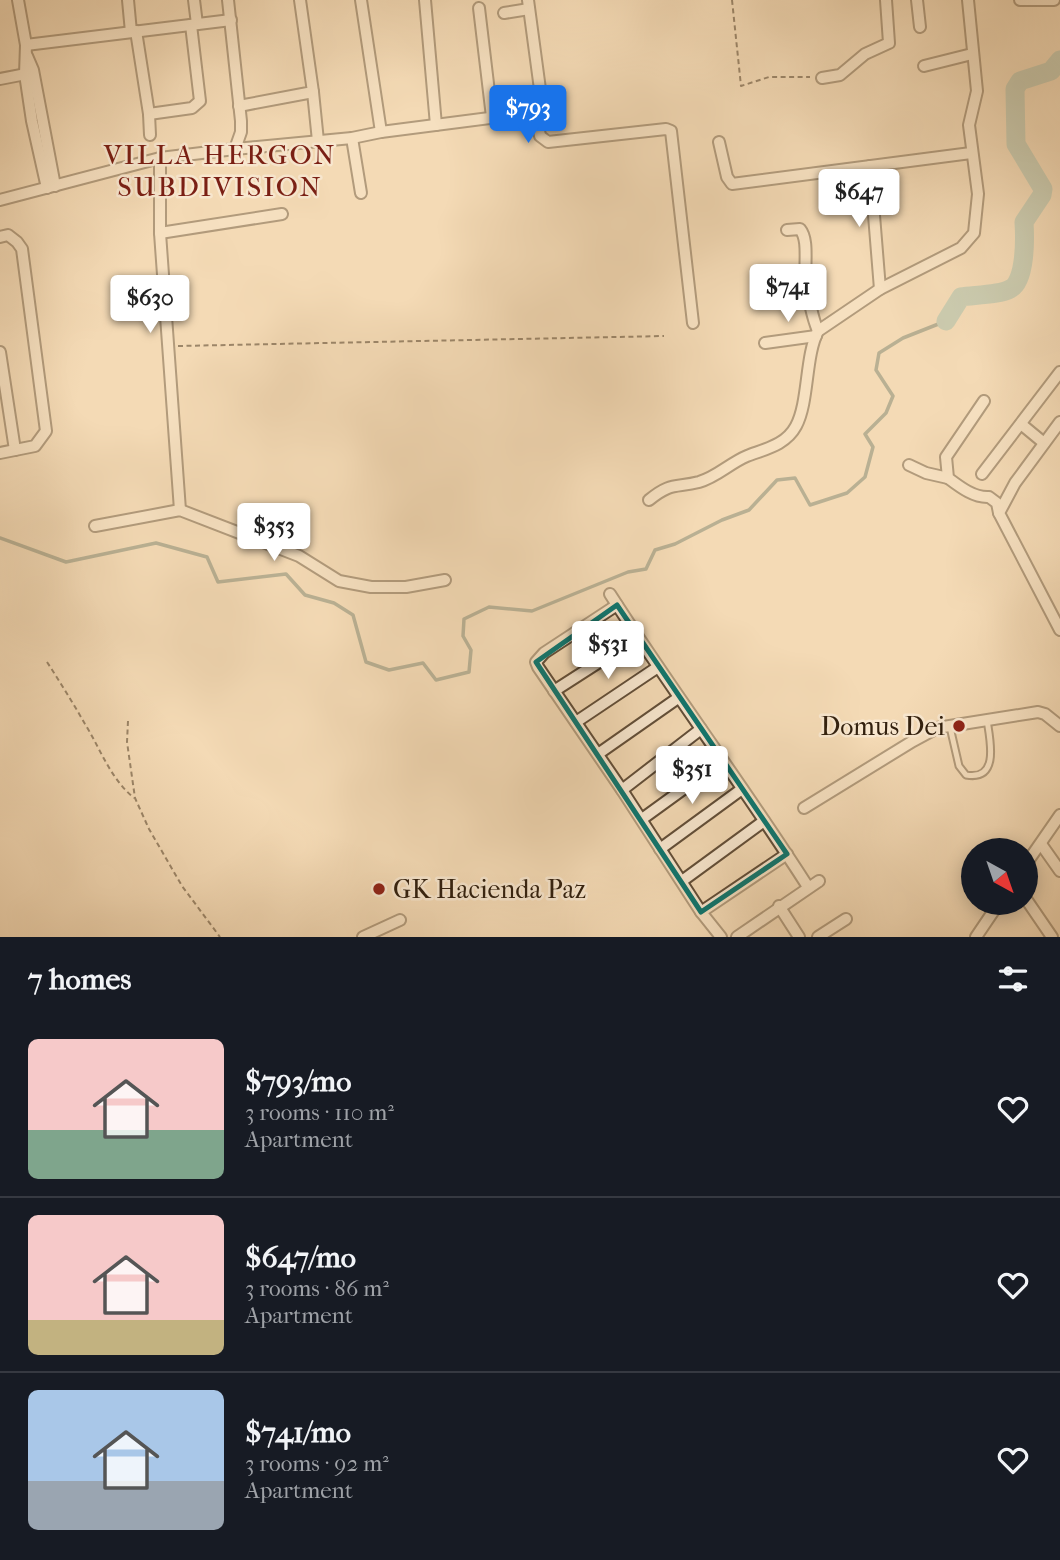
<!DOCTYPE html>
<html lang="en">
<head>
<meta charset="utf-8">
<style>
  :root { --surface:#171b24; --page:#20242c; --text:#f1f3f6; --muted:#9ea1a6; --line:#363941; --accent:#1a73e8 }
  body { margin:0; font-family:"IM FELL French Canon",serif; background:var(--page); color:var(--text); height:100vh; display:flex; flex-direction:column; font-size:26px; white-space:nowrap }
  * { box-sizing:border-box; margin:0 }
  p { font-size:23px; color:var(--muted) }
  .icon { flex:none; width:38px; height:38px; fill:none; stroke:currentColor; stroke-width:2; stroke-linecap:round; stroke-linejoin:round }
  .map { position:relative; height:937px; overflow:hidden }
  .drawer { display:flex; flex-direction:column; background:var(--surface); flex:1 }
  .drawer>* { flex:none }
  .needle { width:46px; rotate:140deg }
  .tools { position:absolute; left:961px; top:838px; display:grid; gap:14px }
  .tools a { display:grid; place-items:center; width:77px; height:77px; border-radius:50%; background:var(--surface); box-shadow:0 4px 18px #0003; font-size:35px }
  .price { position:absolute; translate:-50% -60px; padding:0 16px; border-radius:7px; background:#fff; color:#222; font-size:23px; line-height:46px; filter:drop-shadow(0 2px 4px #0008) }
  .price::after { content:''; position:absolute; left:50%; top:42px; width:21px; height:16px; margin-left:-10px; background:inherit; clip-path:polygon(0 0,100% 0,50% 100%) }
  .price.active { background:var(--accent); color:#fff }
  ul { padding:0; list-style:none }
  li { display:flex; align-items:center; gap:21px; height:175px; padding:0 28px }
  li+li { border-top:2px solid var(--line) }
  li span { display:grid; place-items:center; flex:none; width:196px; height:140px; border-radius:10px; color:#555 }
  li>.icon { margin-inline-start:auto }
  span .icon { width:84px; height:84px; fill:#fffc; stroke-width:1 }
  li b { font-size:30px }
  h2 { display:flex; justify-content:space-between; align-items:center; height:84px; padding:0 28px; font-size:30px }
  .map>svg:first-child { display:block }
</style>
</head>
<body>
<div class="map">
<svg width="1060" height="937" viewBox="0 0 1060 937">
  <rect width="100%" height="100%" fill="#f4dab5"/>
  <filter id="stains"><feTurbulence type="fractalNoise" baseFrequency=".00286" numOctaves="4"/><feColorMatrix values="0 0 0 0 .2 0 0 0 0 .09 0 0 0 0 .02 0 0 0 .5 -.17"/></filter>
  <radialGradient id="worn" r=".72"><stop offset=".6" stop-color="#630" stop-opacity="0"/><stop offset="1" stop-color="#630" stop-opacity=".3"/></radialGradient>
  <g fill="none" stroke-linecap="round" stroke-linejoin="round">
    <path stroke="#727d6c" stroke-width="3.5" d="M0 538 66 562 156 543 207 557 218 582 286 574 305 595 334 603 353 615 366 662 389 670 423 663 436 680 469 672 471 650 463 636 464 619 489 607 532 611 628 572 646 569 655 550 675 544 722 520 749 510 777 480 795 478 810 505 847 493 865 477 873 447 865 434 886 413 893 396 876 370 879 353 903 338 946 321"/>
    <path stroke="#9cbbab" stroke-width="19" d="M946 321 961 297C974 295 1000 295 1010 289 1026 282 1025 237 1024 222L1042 195 1043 189 1016 144 1015 89 1020 81 1051 71 1060 60"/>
    <g stroke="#624e38" stroke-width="9">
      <path id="service" d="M950 727 959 766 966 775C1000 781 990 740 987 720"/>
    </g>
    <g stroke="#624e38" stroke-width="14">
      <g id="minor">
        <path d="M18 0 26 45 25 74 32 121 47 188"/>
        <path d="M128 0 131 32"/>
        <path d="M194 0 197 24"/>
        <path d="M361 0 381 132 536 112 540 136 548 142 666 129 671 131 693 323"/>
        <path d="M425 0 436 125"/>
        <path d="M528 0 542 104 536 112"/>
        <path d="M917 0 920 27"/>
        <path d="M1020 0H1054"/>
        <path d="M479 8 492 117"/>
        <path d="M504 13 529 9"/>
        <path d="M136 31 149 114 150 135"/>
        <path d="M26 45 231 20"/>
        <path d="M27 56 33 70 55 186"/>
        <path d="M924 66 972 54"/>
        <path d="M822 78 840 75 865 54 889 43 886 0"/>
        <path d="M0 79 31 73"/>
        <path d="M313 92 318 141"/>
        <path d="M239 106 313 92 300 0"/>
        <path d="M149 114 192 108 200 101 191 25"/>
        <path d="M352 138 361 193"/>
        <path d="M719 142 727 177 732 184 971 153"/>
        <path d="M235 149 352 138 381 132"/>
        <path d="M160 158V233L180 510"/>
        <path d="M870 166 880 289"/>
        <path d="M0 200 160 158 235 149 241 132V121L228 0"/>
        <path d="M787 230 800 229C809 240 804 263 806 277 808 295 811 314 818 331"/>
        <path d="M160 233 282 214"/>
        <path d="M0 237 8 235 17 242 22 249 46 431 35 446 0 453"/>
        <path d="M765 343 816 336"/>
        <path d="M0 352 15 450"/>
        <path d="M984 401 946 457 948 478C960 487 974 498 989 497L997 503 999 513"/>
        <path d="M1060 422 1015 483 999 513 1060 630"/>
        <path d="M1021 424 1044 443"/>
        <path d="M909 465 926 473 948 478"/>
        <path d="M982 474 1060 372"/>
        <path d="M649 500C671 482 675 488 699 482 717 477 730 463 747 456 765 449 786 445 796 426 809 402 805 356 818 331L880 289 961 248 974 233 978 194 969 125 977 91 968 0"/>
        <path d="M95 526 180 510 299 556 339 581 371 587H406L445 580"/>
        <path d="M610 594C674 694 745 788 808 887"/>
        <path d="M617 605 544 653 536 662 538 667 622 790 701 912 721 937"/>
        <path d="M554 691 638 637"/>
        <path d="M576 722 658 667"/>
        <path d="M598 754 678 698"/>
        <path d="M622 790 701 729"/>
        <path d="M804 808 913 741 937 728 1038 712 1045 714 1060 726"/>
        <path d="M642 819 722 761"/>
        <path d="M1041 844 1060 871"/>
        <path d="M660 849 742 789"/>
        <path d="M1026 864 1060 815"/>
        <path d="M682 881 764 821"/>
        <path d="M1026 899 1052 937"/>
        <path d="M779 906 799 937"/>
        <path d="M701 912 787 854"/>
        <path d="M363 937 400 920"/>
        <path d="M737 937 819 881"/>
        <path d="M818 937 846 919"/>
        <path d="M976 937 999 903"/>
      </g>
    </g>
    <g stroke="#32200e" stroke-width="2" stroke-dasharray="5 3.5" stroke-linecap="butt">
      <path d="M732 0 741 86 769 77H810"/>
      <path d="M178 346 664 336"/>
      <path d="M47 662C60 682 73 703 85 724 101 750 110 778 134 798"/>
      <path d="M128 721 127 742 135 798 149 829 182 886 220 937"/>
    </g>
    <use href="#service" stroke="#f8e7cf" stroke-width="5"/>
    <use href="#minor" stroke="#f8e7cf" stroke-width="10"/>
  </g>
  <path d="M0 0H1060V937H0ZM617 605 787 854 701 912 536 662Z" fill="#f4dab5" fill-opacity=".55" fill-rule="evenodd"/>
  <path fill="none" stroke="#0f766e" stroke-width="5" stroke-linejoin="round" d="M617 605 787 854 701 912 536 662Z"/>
  <g fill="#8f2418" stroke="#f8e7cf" stroke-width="2.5">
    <circle cx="959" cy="726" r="7"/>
    <circle cx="379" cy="889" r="7"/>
  </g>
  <g text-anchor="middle" stroke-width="5" stroke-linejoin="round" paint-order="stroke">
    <g font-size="26" fill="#32200e" stroke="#f8e7cf" text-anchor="end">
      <text x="945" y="735">Domus Dei</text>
      <text x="393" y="898" text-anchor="start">GK Hacienda Paz</text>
    </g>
    <g font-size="28" letter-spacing="2" fill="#7a1f14" stroke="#f8e7cf">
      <text x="220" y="164">VILLA HERGON<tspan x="220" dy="32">SUBDIVISION</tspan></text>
    </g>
  </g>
  <rect width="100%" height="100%" filter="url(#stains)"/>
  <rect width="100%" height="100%" fill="url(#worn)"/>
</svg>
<div class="tools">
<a><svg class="needle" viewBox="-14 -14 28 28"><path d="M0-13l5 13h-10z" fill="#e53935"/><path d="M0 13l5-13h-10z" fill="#9ea1a6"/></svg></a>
</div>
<b class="price active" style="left:528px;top:145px">$793</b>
<b class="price" style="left:859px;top:229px">$647</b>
<b class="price" style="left:788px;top:324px">$741</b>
<b class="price" style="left:150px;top:335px">$630</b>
<b class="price" style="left:274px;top:563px">$353</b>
<b class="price" style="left:608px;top:681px">$531</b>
<b class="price" style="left:692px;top:806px">$351</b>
</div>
<section class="drawer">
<h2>7 homes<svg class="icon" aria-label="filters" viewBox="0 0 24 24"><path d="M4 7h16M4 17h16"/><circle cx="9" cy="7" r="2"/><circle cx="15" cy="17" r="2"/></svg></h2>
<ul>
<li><span style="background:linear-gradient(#f6c9c9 65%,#7fa58c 0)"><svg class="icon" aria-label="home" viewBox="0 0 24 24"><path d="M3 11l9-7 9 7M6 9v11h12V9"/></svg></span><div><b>$793/mo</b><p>3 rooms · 110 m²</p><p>Apartment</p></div><svg class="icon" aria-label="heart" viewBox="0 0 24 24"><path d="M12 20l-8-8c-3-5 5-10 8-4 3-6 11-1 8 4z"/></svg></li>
<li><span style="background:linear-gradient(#f6c9c9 75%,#c2b280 0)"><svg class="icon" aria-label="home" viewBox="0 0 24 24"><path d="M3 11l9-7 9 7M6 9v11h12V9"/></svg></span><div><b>$647/mo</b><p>3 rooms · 86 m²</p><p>Apartment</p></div><svg class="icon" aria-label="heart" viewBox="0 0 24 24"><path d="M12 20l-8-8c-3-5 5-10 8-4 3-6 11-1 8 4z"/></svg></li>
<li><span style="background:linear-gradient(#a9c7e8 65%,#9aa5b1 0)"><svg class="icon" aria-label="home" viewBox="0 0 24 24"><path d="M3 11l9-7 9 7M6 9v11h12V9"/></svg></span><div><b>$741/mo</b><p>3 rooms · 92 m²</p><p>Apartment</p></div><svg class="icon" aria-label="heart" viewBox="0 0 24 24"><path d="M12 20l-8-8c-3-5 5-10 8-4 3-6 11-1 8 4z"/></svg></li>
</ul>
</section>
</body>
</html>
